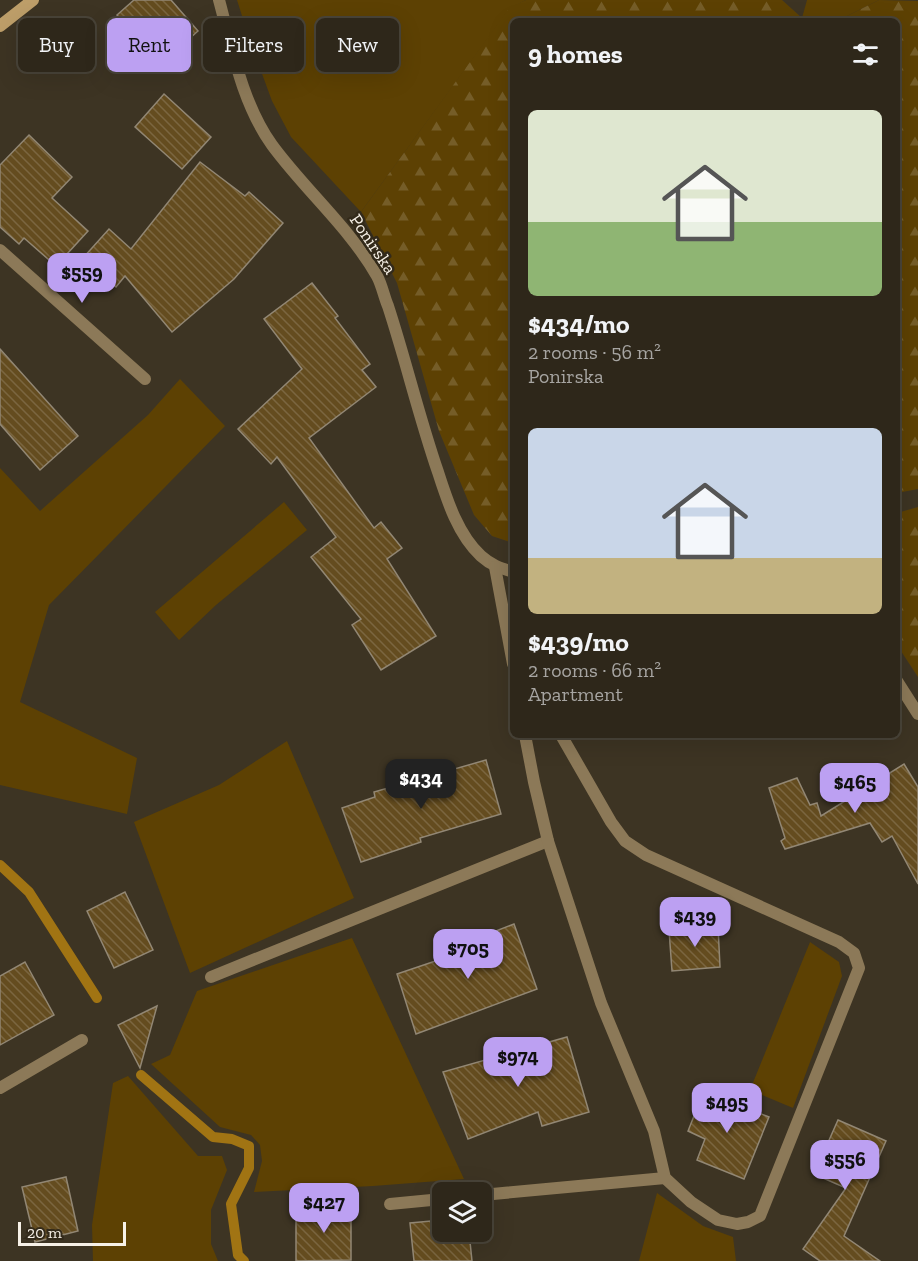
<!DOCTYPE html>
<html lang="en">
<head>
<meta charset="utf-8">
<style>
  :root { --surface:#2e271a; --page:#3a3327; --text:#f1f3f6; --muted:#a7a5a2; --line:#494439; --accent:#bca0f2 }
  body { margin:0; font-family:"Zilla Slab",serif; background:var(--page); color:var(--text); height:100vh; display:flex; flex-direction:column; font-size:22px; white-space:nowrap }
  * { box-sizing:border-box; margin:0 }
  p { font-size:20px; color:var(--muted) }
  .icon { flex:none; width:33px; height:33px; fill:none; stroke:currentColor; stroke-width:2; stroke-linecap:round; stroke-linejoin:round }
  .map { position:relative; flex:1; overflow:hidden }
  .panel { position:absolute; left:510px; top:18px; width:390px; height:720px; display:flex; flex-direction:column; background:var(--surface); border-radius:9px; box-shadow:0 6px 24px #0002,0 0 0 2px var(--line) }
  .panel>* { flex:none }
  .guide { position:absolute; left:18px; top:18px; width:402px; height:54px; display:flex; gap:12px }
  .fabs { position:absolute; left:432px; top:1182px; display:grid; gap:12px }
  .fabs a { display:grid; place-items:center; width:60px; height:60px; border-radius:9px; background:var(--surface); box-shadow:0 6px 24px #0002,0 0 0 2px var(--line); font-size:30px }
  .scale { position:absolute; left:18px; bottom:15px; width:108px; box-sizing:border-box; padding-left:6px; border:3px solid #f7f1e7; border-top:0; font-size:16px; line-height:21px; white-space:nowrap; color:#f7f1e7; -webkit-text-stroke:4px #332a1a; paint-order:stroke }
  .price { position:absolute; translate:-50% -51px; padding:0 14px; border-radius:12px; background:var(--accent); color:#111; font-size:20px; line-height:39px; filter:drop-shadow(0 2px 3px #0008) }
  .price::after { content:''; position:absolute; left:50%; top:36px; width:18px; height:14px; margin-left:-9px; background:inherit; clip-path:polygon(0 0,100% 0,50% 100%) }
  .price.active { background:#222; color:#fff }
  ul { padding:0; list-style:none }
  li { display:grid; align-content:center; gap:12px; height:318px; padding:0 18px }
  li span { display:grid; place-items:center; height:186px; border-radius:9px; color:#555 }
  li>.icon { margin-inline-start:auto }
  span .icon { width:108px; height:108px; fill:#fffc; stroke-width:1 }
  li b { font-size:26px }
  h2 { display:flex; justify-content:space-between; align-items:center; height:72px; padding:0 18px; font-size:26px }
  .pill { padding:0 21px; border-radius:9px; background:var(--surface); box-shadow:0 6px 24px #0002,0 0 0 2px var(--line); font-size:21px; line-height:54px }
  .pill.active { background:var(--accent); color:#111 }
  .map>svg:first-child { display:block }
</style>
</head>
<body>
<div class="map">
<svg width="918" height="1261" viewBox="0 0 918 1261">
  <defs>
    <pattern id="forest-firs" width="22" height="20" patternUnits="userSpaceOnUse" patternTransform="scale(1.5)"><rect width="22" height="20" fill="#5d4103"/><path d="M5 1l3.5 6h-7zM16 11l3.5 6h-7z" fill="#755d28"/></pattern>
    <pattern id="building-back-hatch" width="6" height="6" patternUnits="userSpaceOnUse" patternTransform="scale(1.5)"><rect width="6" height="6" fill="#644c1f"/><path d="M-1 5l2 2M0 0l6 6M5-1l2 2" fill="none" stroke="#7b6640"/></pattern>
  </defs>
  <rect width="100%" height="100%" fill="#3d3423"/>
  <g fill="#5d4103">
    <path d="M237 0H526L510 8 361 212 291 137 272 101 250 41Z"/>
    <path d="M807 0H879L839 20 802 18Z"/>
    <path d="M180 379 225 426 49 605 20 702 137 758 127 814 0 785V468L40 511 148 415Z"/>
    <path d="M284 502 307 530 216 605 179 640 155 612Z"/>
    <path d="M287 741 354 898 190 973 134 822 219 785Z"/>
    <path d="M352 938 464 1179 373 1186 254 1192 262 1161 260 1145 251 1135 220 1127 151 1064 170 1055 197 991Z"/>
    <path d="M810 942 839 962 842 976 793 1108 750 1090Z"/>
    <path d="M128 1076 198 1156H222L227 1170 211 1210V1244L218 1261H93L92 1225 113 1083Z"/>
    <path d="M657 1193 703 1226 733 1237 736 1261H639Z"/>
  </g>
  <g fill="url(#forest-firs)">
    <path d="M526 0H782L802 18 839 20 879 0 918 1V489L897 493V21H513V543L492 536 474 515 439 431 397 283 361 212 510 7Z"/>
    <path d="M918 507V677L897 645V513Z"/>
  </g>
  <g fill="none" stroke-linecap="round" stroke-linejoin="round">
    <g stroke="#a17413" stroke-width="10">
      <path d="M0 865 29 892 97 998"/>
      <path d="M141 1075 213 1137 232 1139 249 1146V1168L231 1204 238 1255 244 1261"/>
    </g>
  </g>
  <g fill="url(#building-back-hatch)" stroke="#928774" stroke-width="1.5">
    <path d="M134 0H171L198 31 161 64 117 15Z"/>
    <path d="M164 94 211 137 182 169 135 127Z"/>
    <path d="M29 135 72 177 52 198 88 231 56 266 24 238 19 244 0 227V165Z"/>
    <path d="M200 162 245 196 249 192 283 223 234 279 172 332 125 276 116 287 83 258 109 229 131 249Z"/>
    <path d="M312 283 338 316 335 318 370 364 362 370 376 387 309 438 374 528 381 522 402 548 387 559 436 636 381 670 352 625 361 619 311 557 336 537 277 457 271 464 238 429 302 369 264 319Z"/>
    <path d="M0 349 78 436 40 470 0 424Z"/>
    <path d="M486 760 501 814 420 838 421 842 361 862 342 808 375 797 374 792Z"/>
    <path d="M904 764 918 787V884L892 836 882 842 870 823 785 849 781 841 785 838 769 788 797 778 810 805 817 803 821 816Z"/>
    <path d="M125 892 153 950 114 968 87 911Z"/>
    <path d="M514 924 537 989 416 1034 397 974 468 950 465 943Z"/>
    <path d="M718 926 720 967 672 971 669 930Z"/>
    <path d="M25 962 54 1015 0 1045V976Z"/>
    <path d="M157 1006 140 1068 118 1025Z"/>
    <path d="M567 1037 589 1112 542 1126 538 1112 468 1139 443 1072Z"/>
    <path d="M704 1091 769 1117 744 1179 697 1160 705 1139 688 1131Z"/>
    <path d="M838 1120 886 1141 844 1236 880 1261H820L803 1249 846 1188 814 1174Z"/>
    <path d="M66 1177 78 1231 35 1242 22 1187Z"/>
    <path d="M351 1207V1260L296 1261V1208Z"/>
    <path d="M442 1220V1232H469L472 1261H414L410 1223Z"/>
  </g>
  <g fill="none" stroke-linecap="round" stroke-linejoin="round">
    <g stroke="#8c7958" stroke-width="12">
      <path d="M211 977 548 841"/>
      <path d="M482 1195 665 1178"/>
      <path d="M390 1204 442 1199"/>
    </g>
    <g stroke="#8c7958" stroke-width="12">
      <path d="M219 0C232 48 242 103 272 145 305 190 349 227 377 276 382 285 384 297 388 306 406 361 419 417 438 472 447 500 458 535 481 556 491 565 500 568 513 572"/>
      <path d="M0 250 145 379"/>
      <path d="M495 567 513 664"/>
      <path d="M897 681 918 714"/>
      <path d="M525 735 534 782 548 841 601 1003 654 1131 665 1178 691 1202 718 1220 737 1224 748 1222 760 1216 859 968 854 953 839 942 646 855 625 841 611 822 561 735"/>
      <path d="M0 1088 82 1040"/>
    </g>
    <path stroke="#bd9e69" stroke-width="12" d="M0 26 33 0"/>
  </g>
  <g text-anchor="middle" stroke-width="5" stroke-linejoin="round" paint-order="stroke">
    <g font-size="18" fill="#f7f1e7" stroke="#332a1a">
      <text transform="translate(373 244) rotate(56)" y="6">Ponirska</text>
    </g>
  </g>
</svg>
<div class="fabs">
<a><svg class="icon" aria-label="layers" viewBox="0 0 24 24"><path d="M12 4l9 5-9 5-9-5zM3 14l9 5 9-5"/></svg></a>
</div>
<div class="scale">20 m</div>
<b class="price" style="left:82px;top:304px">$559</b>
<b class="price active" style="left:421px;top:810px">$434</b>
<b class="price" style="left:855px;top:814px">$465</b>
<b class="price" style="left:695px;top:948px">$439</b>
<b class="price" style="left:468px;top:980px">$705</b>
<b class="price" style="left:518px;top:1088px">$974</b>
<b class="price" style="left:727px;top:1134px">$495</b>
<b class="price" style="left:845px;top:1191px">$556</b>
<b class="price" style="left:324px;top:1234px">$427</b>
<div class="guide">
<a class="pill">Buy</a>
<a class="pill active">Rent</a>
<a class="pill">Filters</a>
<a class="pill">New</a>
</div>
<section class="panel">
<h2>9 homes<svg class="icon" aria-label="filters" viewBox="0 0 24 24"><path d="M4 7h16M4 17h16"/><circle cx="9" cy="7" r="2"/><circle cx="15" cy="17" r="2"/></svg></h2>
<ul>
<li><span style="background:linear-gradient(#dfe7d0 60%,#8fb573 0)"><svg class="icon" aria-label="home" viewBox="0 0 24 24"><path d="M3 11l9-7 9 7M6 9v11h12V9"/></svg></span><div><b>$434/mo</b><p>2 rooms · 56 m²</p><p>Ponirska</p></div></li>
<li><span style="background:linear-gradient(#c9d6e8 70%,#c2b280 0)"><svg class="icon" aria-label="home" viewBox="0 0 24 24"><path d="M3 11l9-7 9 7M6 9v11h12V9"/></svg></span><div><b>$439/mo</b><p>2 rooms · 66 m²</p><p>Apartment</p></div></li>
</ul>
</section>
</div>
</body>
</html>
